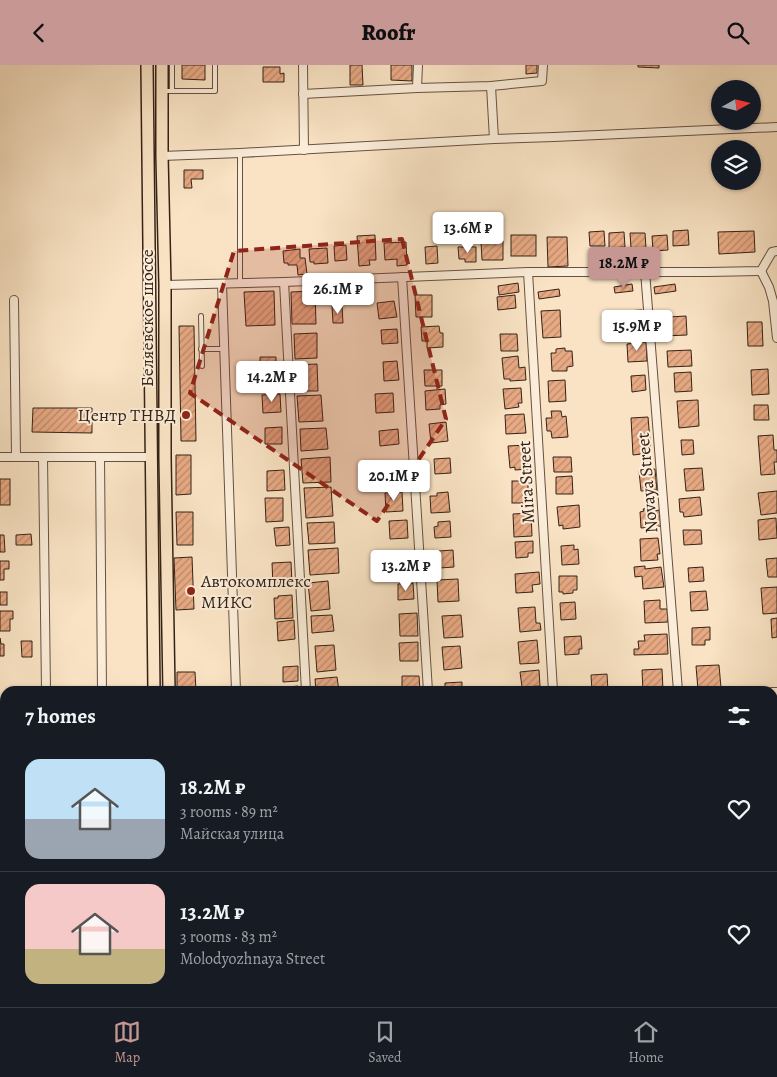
<!DOCTYPE html>
<html lang="en">
<head>
<meta charset="utf-8">
<style>
  :root { --surface:#171b24; --page:#242831; --text:#f1f3f6; --muted:#9ea1a6; --line:#363941; --accent:#c59692 }
  body { margin:0; font-family:Alegreya,serif; background:var(--page); color:var(--text); height:100vh; display:flex; flex-direction:column; font-size:19px; white-space:nowrap }
  * { box-sizing:border-box; margin:0 }
  p { font-size:16px; color:var(--muted) }
  .icon { flex:none; width:28px; height:28px; fill:none; stroke:currentColor; stroke-width:2; stroke-linecap:round; stroke-linejoin:round }
  .map { position:relative; flex:1; overflow:hidden }
  .panel { position:absolute; left:0px; top:621px; width:778px; height:321px; display:flex; flex-direction:column; background:var(--surface); border-radius:15px 15px 0 0; box-shadow:0 1px 4px #0004 }
  .panel>* { flex:none }
  .needle { width:32px; rotate:82deg }
  .buttons { position:absolute; left:711px; top:15px; display:grid; gap:10px }
  .buttons a { display:grid; place-items:center; width:50px; height:50px; border-radius:50%; background:var(--surface); box-shadow:0 1px 4px #0004; font-size:25px }
  .price { position:absolute; translate:-50% -42px; padding:0 11px; border-radius:5px; background:#fff; color:#222; font-size:16px; line-height:32px; filter:drop-shadow(0 1px 2px #0008) }
  .price::after { content:''; position:absolute; left:50%; top:30px; width:15px; height:11px; margin-left:-8px; background:inherit; clip-path:polygon(0 0,100% 0,50% 100%) }
  .price.current { background:var(--accent); color:#111 }
  ul { padding:0; list-style:none }
  li { display:flex; align-items:center; gap:15px; height:125px; padding:0 25px }
  li+li { border-top:1px solid var(--line) }
  li span { display:grid; place-items:center; flex:none; width:140px; height:100px; border-radius:15px; color:#555 }
  li>.icon { margin-inline-start:auto }
  span .icon { width:60px; height:60px; fill:#fffc; stroke-width:1 }
  li b { font-size:21px }
  h2 { display:flex; justify-content:space-between; align-items:center; height:60px; padding:0 25px; font-size:21px }
  header { display:flex; justify-content:space-between; align-items:center; height:65px; padding:0 25px; background:var(--accent); color:#111; font-size:22px; font-weight:800 }
  .menu { display:flex; justify-content:space-around; align-items:center; height:70px; border-top:1px solid var(--line); background:var(--surface); font-size:14px; color:var(--muted) }
  .menu a { display:grid; justify-items:center; gap:2px }
  .menu .current { color:var(--accent) }
  .map>svg:first-child { display:block }
</style>
</head>
<body>
<header><svg class="icon" aria-label="back" viewBox="0 0 24 24"><path d="M15 5l-7 7 7 7"/></svg>Roofr<svg class="icon" aria-label="search" viewBox="0 0 24 24"><circle cx="10" cy="10" r="6"/><path d="M15 15l6 6"/></svg></header>
<div class="map">
<svg width="777" height="942" viewBox="0 0 777 942">
  <defs>
    <pattern id="building-hatch" width="6" height="6" patternUnits="userSpaceOnUse" patternTransform="scale(1.25)"><rect width="6" height="6" fill="#e8aa84"/><path d="M-1 1l2-2M0 6l6-6M5 7l2-2" fill="none" stroke="#bd8a6b"/></pattern>
  </defs>
  <rect width="100%" height="100%" fill="#f9e3c4"/>
  <filter id="stains"><feTurbulence type="fractalNoise" baseFrequency=".004" numOctaves="4"/><feColorMatrix values="0 0 0 0 .2 0 0 0 0 .09 0 0 0 0 .02 0 0 0 .5 -.17"/></filter>
  <radialGradient id="worn" r=".72"><stop offset=".6" stop-color="#630" stop-opacity="0"/><stop offset="1" stop-color="#630" stop-opacity=".3"/></radialGradient>
  <g fill="url(#building-hatch)" stroke="#352216">
    <path d="M182 0H205V15L182 14Z"/>
    <path d="M350 0H362L363 20H350Z"/>
    <path d="M391 0H412V16L391 15Z"/>
    <path d="M526 0H537V8L526 9Z"/>
    <path d="M638 0H659V3L638 2Z"/>
    <path d="M263 2H280V9L284 8V17H263Z"/>
    <path d="M184 105H203V114H191L192 123H184Z"/>
    <path d="M688 165 689 180 673 181V166Z"/>
    <path d="M604 166 605 181H590L589 167Z"/>
    <path d="M754 166 755 187 719 189 718 167Z"/>
    <path d="M624 167 625 182 609 183V168Z"/>
    <path d="M630 168H645L646 183H631Z"/>
    <path d="M375 170 376 195H369L370 200 359 201 357 171Z"/>
    <rect x="511" y="170" width="25" height="21"/>
    <path d="M667 170 668 185 653 186 652 171Z"/>
    <path d="M547 172H567L568 201 548 202Z"/>
    <path d="M503 176V195H482L481 177Z"/>
    <path d="M406 177 407 200 397 201V194L385 195 384 178Z"/>
    <path d="M346 180 347 195 335 196 334 181Z"/>
    <path d="M437 181 438 198 426 199 425 182Z"/>
    <path d="M458 182H476V197H465V194H459Z"/>
    <path d="M327 183 328 198 314 199V197H310L309 184Z"/>
    <path d="M300 184V193H305L307 209 298 210 297 200H288V198H284L283 186Z"/>
    <path d="M518 218 519 227 499 230 498 221Z"/>
    <path d="M632 219 633 226 615 228 614 222Z"/>
    <path d="M675 219 676 226 655 229 654 222Z"/>
    <path d="M559 224 560 231 539 234 538 227Z"/>
    <path d="M274 226 275 260 246 261 244 227Z"/>
    <path d="M315 226 316 259H292L291 227Z"/>
    <path d="M415 230H432V252H416Z"/>
    <path d="M515 230 516 243 498 245 497 232Z"/>
    <path d="M394 236 397 252 379 254 377 238Z"/>
    <path d="M332 241H342L343 258H333Z"/>
    <path d="M560 245 561 272 543 273 541 246Z"/>
    <path d="M642 245 643 253H646L647 266 626 268 625 246Z"/>
    <path d="M686 251 687 270 663 271V258H669V252Z"/>
    <path d="M747 257H762L763 281H748Z"/>
    <path d="M179 261H194L196 376H181Z"/>
    <path d="M439 261 440 268H443V282L427 283V276H422L421 262Z"/>
    <path d="M397 264 398 278 382 279 381 265Z"/>
    <path d="M317 268V293L295 294 294 269Z"/>
    <path d="M500 269H517L518 286H501Z"/>
    <path d="M646 277 647 296 628 297 627 279Z"/>
    <path d="M565 283V286H572L573 301 567 302V306H552L551 288H556V284Z"/>
    <path d="M691 285 692 301 668 302 667 286Z"/>
    <path d="M518 291 519 303 525 302 526 315 510 316V314H504L502 293Z"/>
    <path d="M260 292H276V303H279V312H260Z"/>
    <path d="M397 296 399 315 384 316 383 297Z"/>
    <path d="M317 299 318 326H297L296 300Z"/>
    <path d="M768 304 769 329 752 330 751 305Z"/>
    <path d="M424 305H442V321H425Z"/>
    <path d="M691 307 692 326 675 327 674 308Z"/>
    <path d="M645 310 646 325 632 327 631 311Z"/>
    <path d="M565 315 566 336 549 337 548 316Z"/>
    <path d="M521 323 522 338H518L519 342 505 344 503 324Z"/>
    <path d="M445 324 446 339 440 340V344L426 345 425 326Z"/>
    <path d="M393 328 394 347 376 348 375 329Z"/>
    <path d="M280 329 281 347 263 348 262 330Z"/>
    <path d="M321 330 323 356 299 357 297 331Z"/>
    <path d="M698 335 699 361 679 363 677 336Z"/>
    <path d="M754 340H768L769 355H754Z"/>
    <path d="M33 343H92V368L32 367Z"/>
    <path d="M551 346H561L562 352 566 351 568 372 552 373 551 366H547L546 353H552Z"/>
    <path d="M524 349 526 368 506 369 505 350Z"/>
    <path d="M648 352 651 388 633 390 631 353Z"/>
    <path d="M446 357 448 376 431 378 429 359Z"/>
    <path d="M282 362V379H265V363Z"/>
    <path d="M326 363 328 384 301 386 300 364Z"/>
    <path d="M398 364 399 379 380 381 379 366Z"/>
    <path d="M773 370 774 385H777V397H774L775 409 761 410 758 371Z"/>
    <path d="M681 375H693L694 389 682 390Z"/>
    <path d="M526 380 528 404 515 405V402L510 403 508 381Z"/>
    <path d="M176 390H191V429L176 430Z"/>
    <path d="M330 392 331 417 303 418 301 394Z"/>
    <path d="M553 392H571L572 407H554Z"/>
    <path d="M450 393 451 408 435 409 434 394Z"/>
    <path d="M400 396 401 414 386 415 385 397Z"/>
    <path d="M702 403 704 425 686 426 684 404Z"/>
    <path d="M655 404 657 425 641 426 639 406Z"/>
    <path d="M284 405 285 425 267 426V406Z"/>
    <path d="M572 411 573 429H556V412Z"/>
    <rect x="0" y="414" width="10" height="26"/>
    <rect x="512" y="416" width="16" height="22"/>
    <path d="M331 422 333 451 306 453 304 423Z"/>
    <path d="M777 426V448L761 450 758 428Z"/>
    <path d="M402 427 403 446 386 447 385 428Z"/>
    <path d="M448 427 450 447 431 448 430 431H437V428Z"/>
    <path d="M700 432 702 450 684 452 683 447H680L679 434Z"/>
    <path d="M265 433H283V456L266 457Z"/>
    <path d="M579 440 580 462 563 464V460L559 461 557 442Z"/>
    <path d="M654 443 655 446 659 445 661 461 641 463 640 447 644 446 643 444Z"/>
    <path d="M176 447H193V480H177Z"/>
    <path d="M531 448 532 471 514 472 513 449Z"/>
    <path d="M776 453 777 473 759 475 758 455Z"/>
    <path d="M407 455 408 473 390 474 389 456Z"/>
    <path d="M450 456 451 472 435 473 434 462 438 461V457Z"/>
    <path d="M334 457 335 478 309 479 307 458Z"/>
    <path d="M289 462 290 480 276 481 274 463Z"/>
    <path d="M683 465H701L702 479 684 480Z"/>
    <path d="M31 469 32 480H16V470Z"/>
    <path d="M0 470H4L5 487H0Z"/>
    <path d="M658 473 660 489H657L658 495 641 496 640 474Z"/>
    <path d="M533 476V488H528V492L516 493 515 477Z"/>
    <path d="M574 480V485L578 484 579 499 562 500 561 481Z"/>
    <path d="M338 483 339 508 310 510 308 485Z"/>
    <path d="M453 485 454 502 440 503 439 486Z"/>
    <path d="M407 486 408 503 392 504 391 487Z"/>
    <path d="M192 492 194 544 176 545 174 493Z"/>
    <path d="M777 493V512H768L766 494Z"/>
    <path d="M0 496H9V504H4V515H0Z"/>
    <path d="M291 497 292 519 273 520 272 498Z"/>
    <path d="M645 501V504L661 502 664 522 643 524 642 511 635 512 634 502Z"/>
    <path d="M703 502 704 516 689 517 688 503Z"/>
    <path d="M539 507 540 519 532 520 533 527 516 528 515 509Z"/>
    <path d="M559 511H577V525H573V528L563 529V527H559Z"/>
    <path d="M458 514 459 536 438 537 437 515Z"/>
    <path d="M328 516 330 544 311 546 308 518Z"/>
    <path d="M413 518 414 534 398 535V519Z"/>
    <path d="M777 522V548L763 549 761 523Z"/>
    <path d="M706 526 708 545 691 546 690 527Z"/>
    <rect x="0" y="527" width="7" height="13"/>
    <path d="M292 530 293 553 275 554 274 533H278V531Z"/>
    <path d="M660 535V544H667L668 557 645 558 644 536Z"/>
    <path d="M575 537 576 554 561 555 560 538Z"/>
    <path d="M535 542 536 558H540L541 565 520 567 518 543Z"/>
    <path d="M0 546H13V554H10V566H0Z"/>
    <path d="M417 548 418 571H400L399 549Z"/>
    <path d="M332 550 334 566 312 568 311 551Z"/>
    <path d="M461 550 463 572 444 573 442 551Z"/>
    <path d="M777 553V572L772 573 771 554Z"/>
    <path d="M294 555 295 574 278 576 277 557Z"/>
    <path d="M710 562V575H705V580H692V563Z"/>
    <path d="M667 569 668 589 634 590V584H639L638 576H645L644 570Z"/>
    <path d="M581 571 582 584H579V589L565 590 564 572Z"/>
    <path d="M0 573 1 579H4V591H0Z"/>
    <path d="M537 575 539 598 520 599 518 577Z"/>
    <path d="M21 576H32V592H22Z"/>
    <path d="M418 577V596H400L399 578Z"/>
    <path d="M334 580 336 605 317 607 315 581Z"/>
    <path d="M460 581 462 603 444 605 442 582Z"/>
    <path d="M719 600 721 623 698 625 696 601Z"/>
    <path d="M298 601V616L283 617V602Z"/>
    <path d="M662 604 663 625 643 626 642 605Z"/>
    <path d="M539 605 540 621 522 622 520 607Z"/>
    <path d="M177 607H195L196 626H177Z"/>
    <path d="M607 609 608 626H592L591 610Z"/>
    <path d="M402 611H419L420 626H402Z"/>
    <path d="M337 612 339 626H316L315 614Z"/>
    <path d="M462 617V626H445V618Z"/>
    <path d="M298 621V626H280L279 623Z"/>
    <rect x="0" y="786" width="3" height="15"/>
    <path d="M0 869H5V880L0 881Z"/>
    <rect x="0" y="892" width="5" height="13"/>
    <rect x="0" y="917" width="5" height="17"/>
    <path d="M293 938H319L320 942H293Z"/>
    <path d="M335 938H362V942H336Z"/>
    <path d="M422 938H440L441 942H422Z"/>
    <rect x="461" y="938" width="9" height="4"/>
    <rect x="711" y="938" width="19" height="4"/>
  </g>
  <g fill="none" stroke-linecap="round" stroke-linejoin="round">
    <g stroke="#665242" stroke-width="6">
      <g id="lane">
        <path d="M172 0V26"/>
        <path d="M164 26H215V0"/>
        <path d="M240 88V219"/>
        <path d="M201 251 202 301"/>
        <path d="M201 284H224"/>
      </g>
    </g>
    <g stroke="#665242" stroke-width="10">
      <g id="street">
        <path d="M303 0 304 85"/>
        <path d="M491 21 494 74"/>
        <path d="M417 23 418 0"/>
        <path d="M303 29 417 23 491 21 542 16 543 0"/>
        <path d="M162 91 240 88 494 74 554 72 777 62"/>
        <path d="M645 206 678 626"/>
        <path d="M761 206 769 222 773 236 777 273"/>
        <path d="M528 207 553 626"/>
        <path d="M402 212 428 626"/>
        <path d="M284 217 306 626"/>
        <path d="M222 219 236 626"/>
        <path d="M165 220 284 217 528 207H708L761 206 772 187 777 186"/>
        <path d="M14 235 16 392"/>
        <path d="M0 392H150"/>
        <path d="M43 392 46 626"/>
        <path d="M100 392 102 626"/>
        <path d="M772 627H777"/>
        <path d="M0 766H5"/>
        <path d="M48 938V942"/>
        <path d="M104 938V942"/>
        <path d="M328 938V942"/>
        <path d="M452 938V942"/>
        <path d="M576 938 577 942"/>
        <path d="M702 938V942"/>
        <path d="M244 942 245 938"/>
      </g>
    </g>
    <g stroke="#352216" stroke-width="14">
      <g id="primary">
        <path d="M147 0 154 626"/>
        <path d="M162 0V91L165 220V393L169 626"/>
        <path d="M158 938V942"/>
        <path d="M173 938V942"/>
      </g>
    </g>
    <use href="#lane" stroke="#fbedd9" stroke-width="4"/>
    <use href="#street" stroke="#fbedd9" stroke-width="8"/>
    <use href="#primary" stroke="#f9e3c4" stroke-width="11"/>
  </g>
  <path fill="#8f2418" fill-opacity="0.2" stroke="#8f2418" stroke-width="4" stroke-dasharray="10 6" stroke-linejoin="round" d="M402 174 446 354 377 456 190 328 234 186Z"/>
  <g fill="#8f2418" stroke="#fbedd9" stroke-width="2">
    <circle cx="186" cy="350" r="5"/>
    <circle cx="191" cy="526" r="5"/>
  </g>
  <g text-anchor="middle" stroke-width="4" stroke-linejoin="round" paint-order="stroke">
    <g font-size="18" fill="#352216" stroke="#fbedd9">
      <text transform="translate(147 253) rotate(-90)" y="6">Беляевское шоссе</text>
      <text transform="translate(526 417) rotate(-93)" y="6">Mira Street</text>
      <text transform="translate(647 418) rotate(-95)" y="6">Novaya Street</text>
    </g>
    <g font-size="18" fill="#352216" stroke="#fbedd9" text-anchor="end">
      <text x="176" y="356">Центр ТНВД</text>
      <text x="201" y="522" text-anchor="start">Автокомплекс<tspan x="201" dy="21">МИКС</tspan></text>
    </g>
  </g>
  <rect width="100%" height="100%" filter="url(#stains)"/>
  <rect width="100%" height="100%" fill="url(#worn)"/>
</svg>
<div class="buttons">
<a><svg class="needle" viewBox="-14 -14 28 28"><path d="M0-13l5 13h-10z" fill="#e53935"/><path d="M0 13l5-13h-10z" fill="#9ea1a6"/></svg></a>
<a><svg class="icon" aria-label="layers" viewBox="0 0 24 24"><path d="M12 4l9 5-9 5-9-5zM3 14l9 5 9-5"/></svg></a>
</div>
<b class="price" style="left:468px;top:189px">13.6M ₽</b>
<b class="price current" style="left:624px;top:224px">18.2M ₽</b>
<b class="price" style="left:338px;top:250px">26.1M ₽</b>
<b class="price" style="left:637px;top:287px">15.9M ₽</b>
<b class="price" style="left:272px;top:338px">14.2M ₽</b>
<b class="price" style="left:394px;top:437px">20.1M ₽</b>
<b class="price" style="left:406px;top:527px">13.2M ₽</b>
<section class="panel">
<h2>7 homes<svg class="icon" aria-label="filters" viewBox="0 0 24 24"><path d="M4 7h16M4 17h16"/><circle cx="9" cy="7" r="2"/><circle cx="15" cy="17" r="2"/></svg></h2>
<ul>
<li><span style="background:linear-gradient(#bfe0f5 60%,#9aa5b1 0)"><svg class="icon" aria-label="home" viewBox="0 0 24 24"><path d="M3 11l9-7 9 7M6 9v11h12V9"/></svg></span><div><b>18.2M ₽</b><p>3 rooms · 89 m²</p><p>Майская улица</p></div><svg class="icon" aria-label="heart" viewBox="0 0 24 24"><path d="M12 20l-8-8c-3-5 5-10 8-4 3-6 11-1 8 4z"/></svg></li>
<li><span style="background:linear-gradient(#f6c9c9 65%,#c2b280 0)"><svg class="icon" aria-label="home" viewBox="0 0 24 24"><path d="M3 11l9-7 9 7M6 9v11h12V9"/></svg></span><div><b>13.2M ₽</b><p>3 rooms · 83 m²</p><p>Molodyozhnaya Street</p></div><svg class="icon" aria-label="heart" viewBox="0 0 24 24"><path d="M12 20l-8-8c-3-5 5-10 8-4 3-6 11-1 8 4z"/></svg></li>
</ul>
</section>
</div>
<nav class="menu">
<a class="current"><svg class="icon" aria-label="map" viewBox="0 0 24 24"><path d="M3 6l6-2 6 2 6-2v14l-6 2-6-2-6 2zM9 4v14M15 6v14"/></svg>Map</a>
<a><svg class="icon" aria-label="saved" viewBox="0 0 24 24"><path d="M7 4h10v16l-5-4-5 4z"/></svg>Saved</a>
<a><svg class="icon" aria-label="home" viewBox="0 0 24 24"><path d="M3 11l9-7 9 7M6 9v11h12V9"/></svg>Home</a>
</nav>
</body>
</html>
